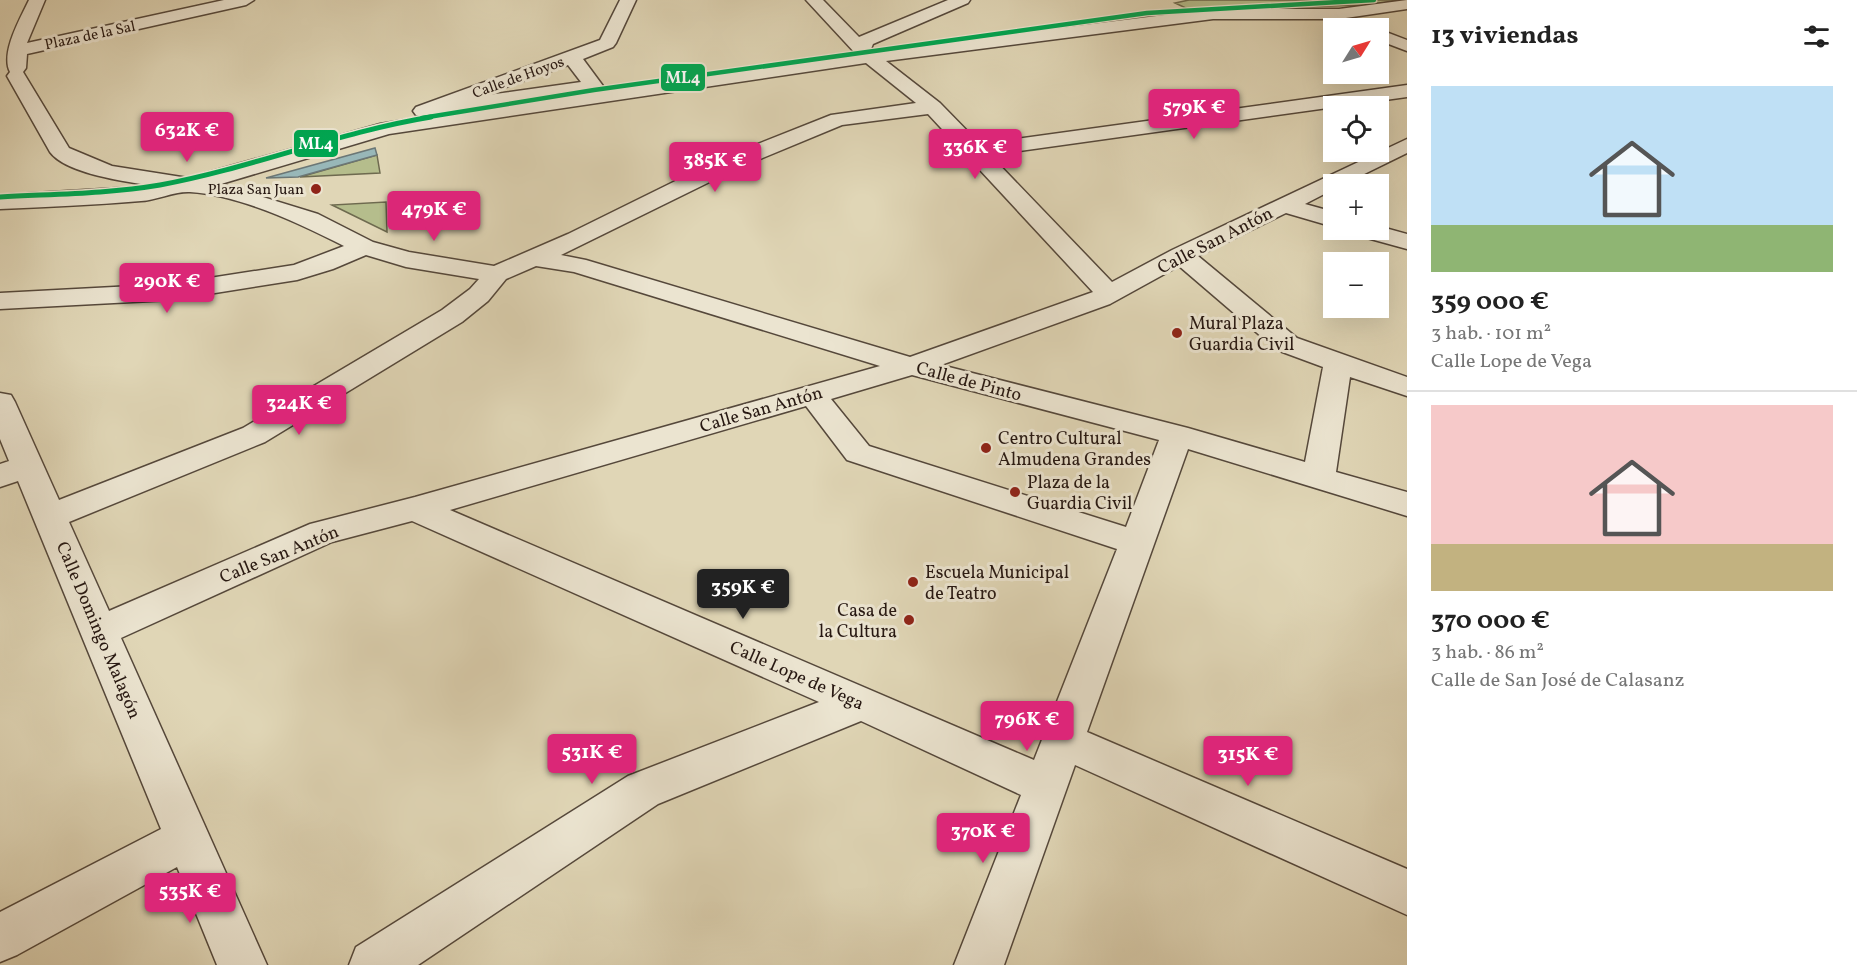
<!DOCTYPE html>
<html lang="es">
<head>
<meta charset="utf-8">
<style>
  :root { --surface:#fff; --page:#f6f6f6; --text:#222; --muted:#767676; --line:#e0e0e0; --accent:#db2777 }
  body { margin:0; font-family:Vollkorn,serif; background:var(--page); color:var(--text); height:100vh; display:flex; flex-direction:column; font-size:22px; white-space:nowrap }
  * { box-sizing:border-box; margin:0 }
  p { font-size:20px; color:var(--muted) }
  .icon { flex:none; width:33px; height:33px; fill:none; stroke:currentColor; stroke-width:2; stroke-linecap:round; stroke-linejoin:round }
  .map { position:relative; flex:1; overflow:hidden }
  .panel { display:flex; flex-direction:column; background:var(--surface); width:450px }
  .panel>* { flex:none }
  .needle { width:39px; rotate:53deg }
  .buttons { position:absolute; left:1323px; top:18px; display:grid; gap:12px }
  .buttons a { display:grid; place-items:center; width:66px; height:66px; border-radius:0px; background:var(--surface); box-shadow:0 6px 24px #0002; font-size:30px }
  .price { position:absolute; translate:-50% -51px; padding:0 14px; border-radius:6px; background:var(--accent); color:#fff; font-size:20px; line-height:39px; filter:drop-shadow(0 2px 3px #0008) }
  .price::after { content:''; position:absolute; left:50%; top:36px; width:18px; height:14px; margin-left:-9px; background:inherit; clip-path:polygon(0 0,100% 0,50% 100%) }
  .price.on { background:#222; color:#fff }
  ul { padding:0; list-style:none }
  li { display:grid; align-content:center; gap:12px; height:318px; padding:0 24px }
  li+li { border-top:2px solid var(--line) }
  li span { display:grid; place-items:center; height:186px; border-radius:0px; color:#555 }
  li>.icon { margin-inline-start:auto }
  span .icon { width:108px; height:108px; fill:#fffc; stroke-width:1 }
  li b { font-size:26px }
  h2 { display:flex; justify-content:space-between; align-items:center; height:72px; padding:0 24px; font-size:26px }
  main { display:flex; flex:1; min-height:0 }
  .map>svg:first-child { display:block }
</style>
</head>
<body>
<main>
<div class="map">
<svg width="1407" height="965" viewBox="0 0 1407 965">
  <rect width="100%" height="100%" fill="#e0d6b6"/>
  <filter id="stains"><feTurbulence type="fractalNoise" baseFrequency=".00333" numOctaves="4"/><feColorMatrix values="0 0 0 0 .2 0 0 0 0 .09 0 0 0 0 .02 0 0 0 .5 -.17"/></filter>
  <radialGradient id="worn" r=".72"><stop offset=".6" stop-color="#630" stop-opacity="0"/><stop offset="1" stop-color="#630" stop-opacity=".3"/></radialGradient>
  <g fill="#b5bd8c" stroke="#6e6a4f" stroke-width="1.5">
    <path d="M1189 0H1403L1368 5 1190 10 1175 3Z"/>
    <path d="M377 155 380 173 300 177Z"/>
    <path d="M386 202 387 232 332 205Z"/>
  </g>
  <path fill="#98b7b8" stroke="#6b7776" stroke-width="1.5" d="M375 148 377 155 298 177 266 178Z"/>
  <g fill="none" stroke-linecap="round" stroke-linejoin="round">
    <g stroke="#55483b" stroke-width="3">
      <g id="minor">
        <path d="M29 0H45L27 43 224 0H254L246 5 27 54 26 68 23 72 69 148 112 166 188 178 380 124 422 117 416 115 413 111 416 107 600 40 620 0H636L616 43 613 47 583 59 603 86 600 90 559 97 856 54 806 0H823L859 37 948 0H970L968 3 873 44 871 49 874 51 1213 9H1339L1407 0V9L1339 19H1213L886 61 940 103 980 144 1407 85V97L990 155 1112 282 1172 250 1407 139V153L1344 184H1334V189L1305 204 1334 212V227L1286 213 1198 256 1297 338 1407 377V396L1350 377 1336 472 1407 492V516L1188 449 1087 732 1407 869V915L1075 765 1004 965H954L1021 795 861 721 658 804 418 965H349L356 947 628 776 819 702 412 521 332 542 121 638 267 965H217L177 867 17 955 0 962V912L161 829 18 481 0 487V464L9 461 0 439V393L11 395 15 402 59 500 243 428 442 310 470 289 479 279 406 267 366 255 333 269 297 280 171 300 0 309V293L171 284 294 265 344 246C301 224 240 195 190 192 175 191 157 200 141 201 94 205 47 207 0 209V195L154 186C128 182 66 174 50 152L7 76 10 72C0 53 21 17 29 0ZM866 63 916 103 831 115 720 159 568 234 494 266 409 252 373 242 318 214 221 184 389 134ZM568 65 581 82 481 96ZM928 114 1093 292 910 357 586 260 561 255 736 169 842 125ZM536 266 574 272 880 366 415 497 310 524 109 611 69 522 265 442 462 322 488 301 506 279ZM1179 266 1277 350 1323 367 1305 462 1188 428 941 365 1110 304ZM912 375 1159 440 1126 527 869 446 831 399ZM806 406 847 460 1117 549 1034 760 450 510Z"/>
        <path d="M1378 29 1407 40V51L1378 40Z"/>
        <path d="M1378 226 1407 234V249L1356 235 1353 230H1378Z"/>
      </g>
    </g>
    <use href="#minor" fill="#ebe4d0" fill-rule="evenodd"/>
    <g stroke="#ebe4d0" stroke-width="7">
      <path id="tram-1-far1" d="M422 118 594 90 1147 13 1374 0"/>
    </g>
    <g stroke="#ebe4d0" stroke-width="8">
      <path id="tram-1" d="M0 197C53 194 107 194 160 185 252 168 339 132 431 117"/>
    </g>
    <use href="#tram-1-far1" stroke="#00a651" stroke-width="4.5"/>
    <use href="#tram-1" stroke="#00a651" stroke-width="5"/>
  </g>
  <g fill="#8f2418" stroke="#ebe4d0" stroke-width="2">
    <circle cx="316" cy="189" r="6"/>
    <circle cx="1177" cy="333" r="6"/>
    <circle cx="986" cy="448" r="6"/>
    <circle cx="1015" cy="492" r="6"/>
    <circle cx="913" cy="582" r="6"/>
    <circle cx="909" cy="620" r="6"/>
  </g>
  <g text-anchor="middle" stroke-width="6" stroke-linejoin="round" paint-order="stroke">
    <g font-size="15" fill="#271812" stroke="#ebe4d0">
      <text transform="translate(90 35) rotate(-12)" y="5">Plaza de la Sal</text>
      <text transform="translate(518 77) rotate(-20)" y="5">Calle de Hoyos</text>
    </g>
    <g font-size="15" fill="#271812" stroke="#ebe4d0" text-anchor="end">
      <text x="304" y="194">Plaza San Juan</text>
    </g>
    <g font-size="18" fill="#271812" stroke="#ebe4d0">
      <text transform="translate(1215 240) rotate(-27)" y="6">Calle San Antón</text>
      <text transform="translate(969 381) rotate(15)" y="6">Calle de Pinto</text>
      <text transform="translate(761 409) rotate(-16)" y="6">Calle San Antón</text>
      <text transform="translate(279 554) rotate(-22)" y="6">Calle San Antón</text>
      <text transform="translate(99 630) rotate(67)" y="6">Calle Domingo Malagón</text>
      <text transform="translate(797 675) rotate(24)" y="6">Calle Lope de Vega</text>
    </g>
    <g font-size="18" fill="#271812" stroke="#ebe4d0" text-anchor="start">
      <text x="1189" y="329">Mural Plaza<tspan x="1189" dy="21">Guardia Civil</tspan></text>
      <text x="998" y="444">Centro Cultural<tspan x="998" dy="21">Almudena Grandes</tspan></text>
      <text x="1027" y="488">Plaza de la<tspan x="1027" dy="21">Guardia Civil</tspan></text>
      <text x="925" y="578">Escuela Municipal<tspan x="925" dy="21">de Teatro</tspan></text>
      <text x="897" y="616" text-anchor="end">Casa de<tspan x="897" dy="21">la Cultura</tspan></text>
    </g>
  </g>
  <g stroke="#ebe4d0" stroke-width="2">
    <rect x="660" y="63" width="46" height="29" rx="6" fill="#00a651"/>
    <rect x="293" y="129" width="46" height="29" rx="6" fill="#00a651"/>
  </g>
  <g font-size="16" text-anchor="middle" font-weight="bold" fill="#fff">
    <text x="683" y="83">ML4</text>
    <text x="316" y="149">ML4</text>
  </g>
  <rect width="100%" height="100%" filter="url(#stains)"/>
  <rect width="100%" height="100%" fill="url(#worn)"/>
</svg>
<div class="buttons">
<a><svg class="needle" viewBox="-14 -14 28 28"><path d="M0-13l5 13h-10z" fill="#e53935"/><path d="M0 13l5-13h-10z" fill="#767676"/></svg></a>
<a><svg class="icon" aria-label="locate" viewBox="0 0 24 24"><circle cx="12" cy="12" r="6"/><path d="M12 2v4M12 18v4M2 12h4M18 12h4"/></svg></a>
<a>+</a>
<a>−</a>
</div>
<b class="price" style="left:1194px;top:140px">579K €</b>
<b class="price" style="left:187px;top:163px">632K €</b>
<b class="price" style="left:975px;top:180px">336K €</b>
<b class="price" style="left:715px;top:193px">385K €</b>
<b class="price" style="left:434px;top:242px">479K €</b>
<b class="price" style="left:167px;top:314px">290K €</b>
<b class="price" style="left:299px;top:436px">324K €</b>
<b class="price on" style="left:743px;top:620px">359K €</b>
<b class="price" style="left:1027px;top:752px">796K €</b>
<b class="price" style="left:592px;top:785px">531K €</b>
<b class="price" style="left:1248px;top:787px">315K €</b>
<b class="price" style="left:983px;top:864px">370K €</b>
<b class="price" style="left:190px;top:924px">535K €</b>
</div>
<section class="panel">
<h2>13 viviendas<svg class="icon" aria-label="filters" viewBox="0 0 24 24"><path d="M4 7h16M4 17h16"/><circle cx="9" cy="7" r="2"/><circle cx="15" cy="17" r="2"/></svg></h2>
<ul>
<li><span style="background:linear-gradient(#bfe0f5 75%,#8fb573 0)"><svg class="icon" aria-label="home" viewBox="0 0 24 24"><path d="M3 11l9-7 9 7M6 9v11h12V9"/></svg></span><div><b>359 000 €</b><p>3 hab. · 101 m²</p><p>Calle Lope de Vega</p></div></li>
<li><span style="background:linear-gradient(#f6c9c9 75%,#c2b280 0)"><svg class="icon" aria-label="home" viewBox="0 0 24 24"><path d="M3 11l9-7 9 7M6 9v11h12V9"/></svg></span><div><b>370 000 €</b><p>3 hab. · 86 m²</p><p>Calle de San José de Calasanz</p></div></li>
</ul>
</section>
</main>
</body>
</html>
